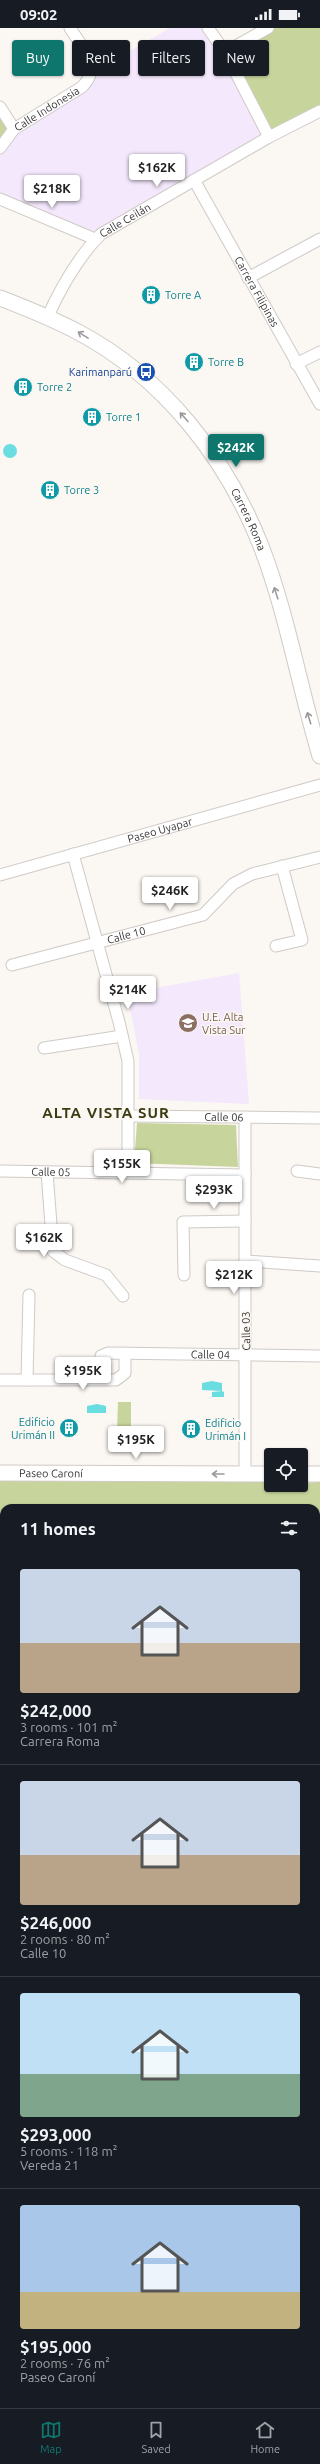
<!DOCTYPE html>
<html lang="en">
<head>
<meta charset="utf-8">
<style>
  :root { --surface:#171b24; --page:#242831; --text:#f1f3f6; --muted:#9ea1a6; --line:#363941; --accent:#0f766e }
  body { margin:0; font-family:Ubuntu,sans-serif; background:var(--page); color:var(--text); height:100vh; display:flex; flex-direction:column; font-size:15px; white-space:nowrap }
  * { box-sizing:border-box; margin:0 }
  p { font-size:13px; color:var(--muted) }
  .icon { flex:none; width:22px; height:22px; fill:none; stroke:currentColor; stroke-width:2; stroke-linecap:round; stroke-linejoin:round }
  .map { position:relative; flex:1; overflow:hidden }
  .sheet { position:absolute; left:0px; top:1476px; width:320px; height:904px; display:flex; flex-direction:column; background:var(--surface); border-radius:12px 12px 0 0; box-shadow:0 1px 3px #0004 }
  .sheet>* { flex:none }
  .top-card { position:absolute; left:12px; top:12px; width:296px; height:36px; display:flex; gap:8px }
  .buttons { position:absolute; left:264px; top:1420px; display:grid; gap:8px }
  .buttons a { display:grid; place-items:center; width:44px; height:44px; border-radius:4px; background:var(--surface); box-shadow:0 1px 3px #0004; font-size:20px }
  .price { position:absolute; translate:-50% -34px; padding:0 9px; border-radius:4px; background:#fff; color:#222; font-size:13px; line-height:26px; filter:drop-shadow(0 1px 2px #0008) }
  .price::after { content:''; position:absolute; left:50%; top:24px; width:12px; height:9px; margin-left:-6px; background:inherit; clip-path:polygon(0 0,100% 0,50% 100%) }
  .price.current { background:var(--accent); color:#fff }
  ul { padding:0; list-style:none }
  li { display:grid; align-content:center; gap:8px; height:212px; padding:0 20px }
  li+li { border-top:1px solid var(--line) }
  li span { display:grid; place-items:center; height:124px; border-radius:4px; color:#555 }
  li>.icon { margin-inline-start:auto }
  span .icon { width:72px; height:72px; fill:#fffc; stroke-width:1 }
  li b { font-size:17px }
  h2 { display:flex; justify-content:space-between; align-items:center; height:48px; padding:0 20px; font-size:17px }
  .pill { padding:0 14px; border-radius:4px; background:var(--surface); box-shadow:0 1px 3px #0004; font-size:14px; line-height:36px }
  .pill.current { background:var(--accent); color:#fff }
  .status { display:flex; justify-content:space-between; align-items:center; height:28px; padding:0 20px; background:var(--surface); direction:ltr }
  .status svg { height:11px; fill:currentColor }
  .tabs { display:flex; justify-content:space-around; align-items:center; height:56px; border-top:1px solid var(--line); background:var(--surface); font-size:11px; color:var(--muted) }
  .tabs a { display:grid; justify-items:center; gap:2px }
  .tabs .current { color:var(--accent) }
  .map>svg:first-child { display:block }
</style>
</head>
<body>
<div class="status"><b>09:02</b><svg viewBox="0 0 49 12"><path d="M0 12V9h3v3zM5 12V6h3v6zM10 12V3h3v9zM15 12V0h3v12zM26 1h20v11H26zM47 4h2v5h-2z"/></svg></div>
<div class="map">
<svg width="320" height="2380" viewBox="0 0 320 2380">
  <rect width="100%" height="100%" fill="#fbf7f2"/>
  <g fill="#f4e8fd">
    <path d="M170 0H207L266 109 95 209 0 169V123L15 104 95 43Z"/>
    <path d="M239 945 249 1076 139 1071V1026L127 965Z"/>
  </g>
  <g fill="#c7d49b">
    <path d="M270 0H320V80L271 105 229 24Z"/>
    <path d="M0 83 12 102 0 117Z"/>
    <path d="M137 1095 236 1097 238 1139 134 1135Z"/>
    <path d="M118 1374H131V1403H117Z"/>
    <path d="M0 1453 271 1454V1457L320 1454V1538H316V1480H4V1537H0Z"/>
    <path d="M0 1879H4V2096L0 2095Z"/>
  </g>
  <g fill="#6adde0">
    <circle cx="10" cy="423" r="7"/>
    <path d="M212 1353 222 1355V1363L202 1362V1355Z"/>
    <path d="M222 1363 224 1364V1369H212V1364Z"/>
    <path d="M97 1376 106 1378V1385H87V1378Z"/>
  </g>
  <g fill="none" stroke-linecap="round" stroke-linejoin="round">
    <g stroke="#cfcac6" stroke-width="13">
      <g id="street">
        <path d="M208 0 225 24 269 109"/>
        <path d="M225 24 268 0"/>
        <path d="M0 79 14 101"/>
        <path id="s1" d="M0 120 14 101 82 59C103 38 83 21 70 0"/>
        <path id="s2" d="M194 152 320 376"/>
        <path d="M0 171 95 211"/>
        <path d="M248 250 320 211"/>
        <path id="s3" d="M47 290C61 259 77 230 101 206L269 109 320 83"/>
        <path d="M296 336 320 324"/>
        <path d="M73 826 119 994 128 1033V1145"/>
        <path id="s4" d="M0 847 320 757"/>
        <path d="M276 918 302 912 282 838"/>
        <path id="s5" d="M12 937 203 887 233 856 252 846 320 829"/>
        <path d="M44 1020 122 1008"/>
        <path id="s6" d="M128 1088 320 1090"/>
        <path id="s7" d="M0 1143 245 1147"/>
        <path d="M297 1143 320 1146"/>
        <path d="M47 1144 53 1223 65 1232 106 1247 123 1268"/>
        <path d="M245 1233 320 1238"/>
        <path d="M184 1247 183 1194 245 1193"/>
        <path id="s8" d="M100 1351 101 1328 108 1325 320 1328"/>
        <path d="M0 1352H116L125 1345V1325"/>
        <path d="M27 1352 29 1267"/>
        <path d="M245 1446V1089"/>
        <path d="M0 1657H4"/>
        <path d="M316 1658H320"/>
        <path d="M0 2315H4"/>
        <path d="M316 2316H320"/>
      </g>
    </g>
    <g stroke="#cfcac6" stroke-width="17">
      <g id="secondary">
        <path id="s9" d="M0 270C26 280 53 291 78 304 163 349 226 429 261 518 287 585 299 658 320 728"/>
        <path id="s10" d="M0 1445 271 1446"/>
        <path d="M301 1446H320"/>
        <path d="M0 1544H4"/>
        <path d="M316 1545H320"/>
      </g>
    </g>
    <g stroke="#cfcac6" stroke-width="19">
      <g id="primary">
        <path d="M0 1870H4"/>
        <path d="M316 1871H320"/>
        <path d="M0 2102H4"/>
        <path d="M316 2103H320"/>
      </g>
    </g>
    <use href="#street" stroke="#fff" stroke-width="11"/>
    <use href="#secondary" stroke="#fff" stroke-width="15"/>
    <use href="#primary" stroke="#fff" stroke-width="17"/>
  </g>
  <defs><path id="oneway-shaft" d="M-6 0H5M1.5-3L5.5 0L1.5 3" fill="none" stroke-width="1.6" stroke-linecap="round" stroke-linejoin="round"/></defs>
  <g stroke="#9c9a9a">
    <use href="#oneway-shaft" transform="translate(83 307) rotate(-148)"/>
    <use href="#oneway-shaft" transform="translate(184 389) rotate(-132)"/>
    <use href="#oneway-shaft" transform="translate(276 565) rotate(-108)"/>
    <use href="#oneway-shaft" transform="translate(309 690) rotate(-107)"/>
    <use href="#oneway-shaft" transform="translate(218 1446) rotate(-180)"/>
  </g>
  <defs>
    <g id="building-disc" transform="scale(1)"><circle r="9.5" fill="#0f9aa8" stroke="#fbf7f2"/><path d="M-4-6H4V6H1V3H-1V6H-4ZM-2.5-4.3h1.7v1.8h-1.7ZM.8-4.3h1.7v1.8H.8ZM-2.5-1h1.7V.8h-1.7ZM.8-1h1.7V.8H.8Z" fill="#fff"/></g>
    <g id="bus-disc" transform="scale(1)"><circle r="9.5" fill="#1a4fb4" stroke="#fbf7f2"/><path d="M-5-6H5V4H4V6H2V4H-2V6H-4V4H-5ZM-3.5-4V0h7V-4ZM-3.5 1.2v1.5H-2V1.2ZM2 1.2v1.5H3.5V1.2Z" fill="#fff"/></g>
    <g id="school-disc" transform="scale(1)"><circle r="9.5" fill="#8d6e63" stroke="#fbf7f2"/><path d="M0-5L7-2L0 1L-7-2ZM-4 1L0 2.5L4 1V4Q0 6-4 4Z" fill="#fff"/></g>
  </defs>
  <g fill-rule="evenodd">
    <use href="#building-disc" x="151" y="267"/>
    <use href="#building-disc" x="194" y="334"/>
    <use href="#bus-disc" x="146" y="344"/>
    <use href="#building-disc" x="23" y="359"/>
    <use href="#building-disc" x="92" y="389"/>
    <use href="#building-disc" x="50" y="462"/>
    <use href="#school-disc" x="188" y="995"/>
    <use href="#building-disc" x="69" y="1400"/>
    <use href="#building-disc" x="191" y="1401"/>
  </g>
  <g text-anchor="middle" stroke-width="3" stroke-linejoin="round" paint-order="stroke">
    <g font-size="11" fill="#383635" stroke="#fbf7f2">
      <text dy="4" stroke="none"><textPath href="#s1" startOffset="62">Calle Indonesia</textPath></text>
      <text dy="4" stroke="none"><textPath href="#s3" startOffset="128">Calle Ceilán</textPath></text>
      <text dy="4" stroke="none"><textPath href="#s2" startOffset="128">Carrera Filipinas</textPath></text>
      <text dy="4" stroke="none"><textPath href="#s9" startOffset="343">Carrera Roma</textPath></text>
      <text dy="4" stroke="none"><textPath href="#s4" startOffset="166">Paseo Uyapar</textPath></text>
      <text dy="4" stroke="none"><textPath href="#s5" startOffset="118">Calle 10</textPath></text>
      <text dy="4" stroke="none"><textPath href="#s6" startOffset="96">Calle 06</textPath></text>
      <text dy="4" stroke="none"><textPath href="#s7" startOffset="51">Calle 05</textPath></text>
      <text transform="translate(246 1303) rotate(-91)" y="4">Calle 03</text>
      <text dy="4" stroke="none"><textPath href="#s8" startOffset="133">Calle 04</textPath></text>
      <text dy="4" stroke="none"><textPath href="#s10" startOffset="51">Paseo Caroní</textPath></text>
    </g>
    <g font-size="11" fill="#0d838f" stroke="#fbf7f2" text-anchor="start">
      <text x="165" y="271">Torre A</text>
      <text x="208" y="338">Torre B</text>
      <text x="37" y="363">Torre 2</text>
      <text x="106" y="393">Torre 1</text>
      <text x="64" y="466">Torre 3</text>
      <text x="55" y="1398" text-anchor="end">Edificio<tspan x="55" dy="13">Urimán II</tspan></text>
      <text x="205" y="1399">Edificio<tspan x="205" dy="13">Urimán I</tspan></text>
    </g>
    <g font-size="11" fill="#164399" stroke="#fbf7f2" text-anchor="end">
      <text x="132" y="348">Karimanparú</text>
    </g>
    <g font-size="11" fill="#785e54" stroke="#fbf7f2" text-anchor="start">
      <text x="202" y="993">U.E. Alta<tspan x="202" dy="13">Vista Sur</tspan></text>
    </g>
    <g font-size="15" font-weight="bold" letter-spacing="1" fill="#3c3c13" stroke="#fbf7f2">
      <text x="106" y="1090">ALTA VISTA SUR</text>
    </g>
  </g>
</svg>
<div class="buttons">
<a><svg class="icon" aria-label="locate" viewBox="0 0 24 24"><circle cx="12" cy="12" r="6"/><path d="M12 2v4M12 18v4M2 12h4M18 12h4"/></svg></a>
</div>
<b class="price" style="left:157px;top:160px">$162K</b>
<b class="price" style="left:52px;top:181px">$218K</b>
<b class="price current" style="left:236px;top:440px">$242K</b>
<b class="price" style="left:170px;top:883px">$246K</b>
<b class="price" style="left:128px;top:982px">$214K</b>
<b class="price" style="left:122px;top:1156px">$155K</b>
<b class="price" style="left:214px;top:1182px">$293K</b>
<b class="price" style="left:44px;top:1230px">$162K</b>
<b class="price" style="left:234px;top:1267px">$212K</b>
<b class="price" style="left:83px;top:1363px">$195K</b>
<b class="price" style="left:136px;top:1432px">$195K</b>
<div class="top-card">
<a class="pill current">Buy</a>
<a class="pill">Rent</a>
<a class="pill">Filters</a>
<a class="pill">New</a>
</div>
<section class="sheet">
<h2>11 homes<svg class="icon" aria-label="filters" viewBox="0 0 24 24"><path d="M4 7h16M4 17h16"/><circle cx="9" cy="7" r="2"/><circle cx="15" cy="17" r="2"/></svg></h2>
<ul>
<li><span style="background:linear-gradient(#c9d6e8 60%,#b9a48a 0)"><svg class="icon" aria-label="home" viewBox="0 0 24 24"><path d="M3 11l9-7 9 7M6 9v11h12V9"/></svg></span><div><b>$242,000</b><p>3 rooms · 101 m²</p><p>Carrera Roma</p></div></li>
<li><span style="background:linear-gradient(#c9d6e8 60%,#b9a48a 0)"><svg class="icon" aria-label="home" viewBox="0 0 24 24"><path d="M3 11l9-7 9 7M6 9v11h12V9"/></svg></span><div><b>$246,000</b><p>2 rooms · 80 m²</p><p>Calle 10</p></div></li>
<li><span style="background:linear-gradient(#bfe0f5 65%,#7fa58c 0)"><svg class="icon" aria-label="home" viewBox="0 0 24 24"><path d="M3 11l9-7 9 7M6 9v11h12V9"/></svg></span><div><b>$293,000</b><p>5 rooms · 118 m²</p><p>Vereda 21</p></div></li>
<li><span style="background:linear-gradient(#a9c7e8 70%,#c2b280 0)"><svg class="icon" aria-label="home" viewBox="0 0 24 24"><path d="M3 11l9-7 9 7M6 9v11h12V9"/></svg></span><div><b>$195,000</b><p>2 rooms · 76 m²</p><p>Paseo Caroní</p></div></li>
</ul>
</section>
</div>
<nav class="tabs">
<a class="current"><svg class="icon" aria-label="map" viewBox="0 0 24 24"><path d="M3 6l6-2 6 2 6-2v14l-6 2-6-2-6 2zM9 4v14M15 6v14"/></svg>Map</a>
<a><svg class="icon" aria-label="saved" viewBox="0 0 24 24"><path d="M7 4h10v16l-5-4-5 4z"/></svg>Saved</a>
<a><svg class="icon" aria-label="home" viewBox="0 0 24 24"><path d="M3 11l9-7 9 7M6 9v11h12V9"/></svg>Home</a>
</nav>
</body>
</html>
